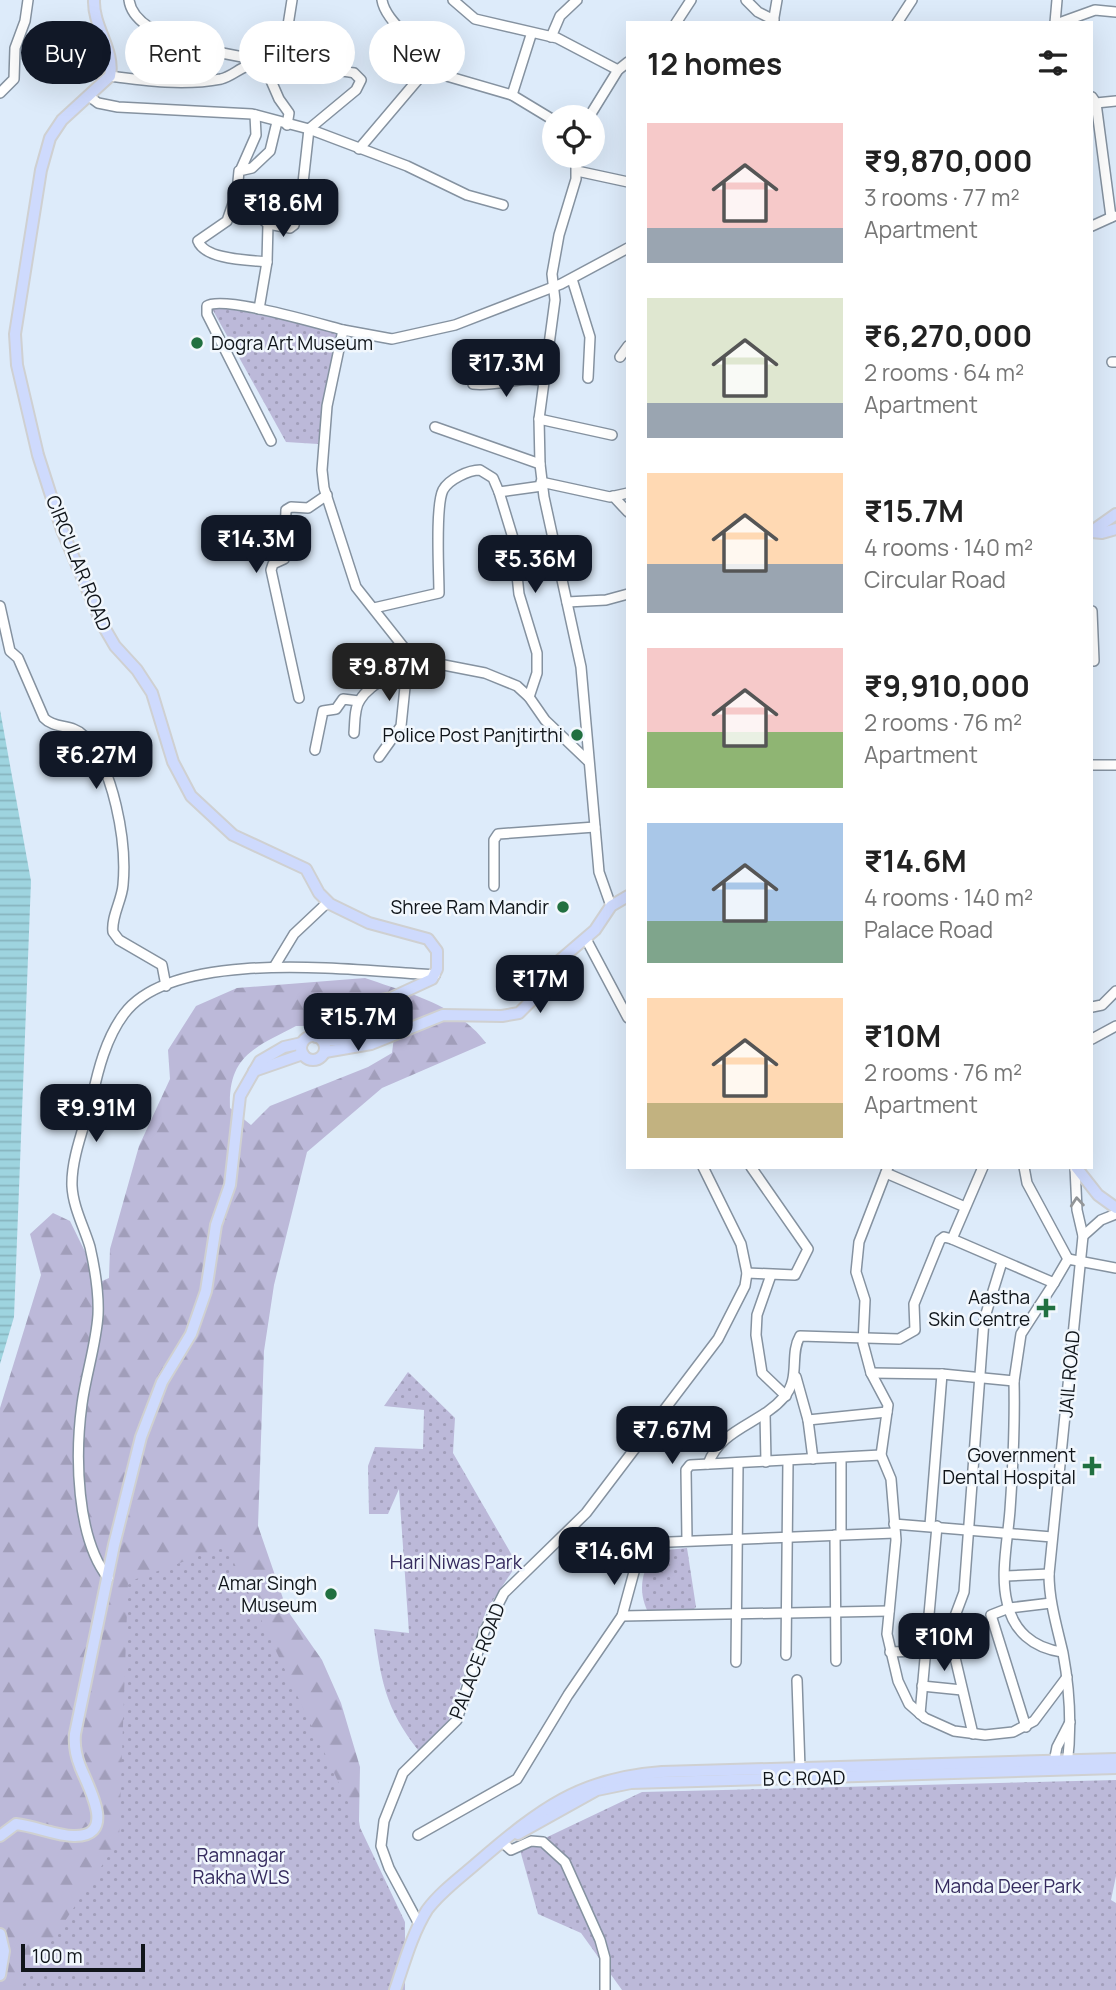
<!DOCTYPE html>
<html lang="en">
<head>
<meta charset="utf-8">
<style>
  :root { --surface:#fff; --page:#f2f2f2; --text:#222; --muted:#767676; --accent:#111827 }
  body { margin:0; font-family:Manrope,sans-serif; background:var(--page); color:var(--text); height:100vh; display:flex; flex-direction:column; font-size:26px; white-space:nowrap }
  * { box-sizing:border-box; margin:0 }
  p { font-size:23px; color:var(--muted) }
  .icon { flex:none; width:38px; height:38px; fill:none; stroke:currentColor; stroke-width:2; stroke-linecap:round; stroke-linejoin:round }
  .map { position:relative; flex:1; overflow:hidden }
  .details { position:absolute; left:626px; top:21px; width:467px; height:1148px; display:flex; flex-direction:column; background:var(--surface); border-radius:0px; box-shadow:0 7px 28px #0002 }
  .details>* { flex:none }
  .top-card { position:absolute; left:21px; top:21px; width:500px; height:63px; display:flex; gap:14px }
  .buttons { position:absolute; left:542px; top:105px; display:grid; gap:14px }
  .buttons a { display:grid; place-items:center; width:63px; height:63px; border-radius:50%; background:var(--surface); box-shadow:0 7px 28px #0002; font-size:35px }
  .scale { position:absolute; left:21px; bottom:18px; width:124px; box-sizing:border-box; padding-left:7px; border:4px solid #10151a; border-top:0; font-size:19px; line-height:24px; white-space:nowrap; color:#10151a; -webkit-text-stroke:5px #f1f7fd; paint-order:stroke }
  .price { position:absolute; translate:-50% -60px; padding:0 16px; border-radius:14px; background:var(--accent); color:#fff; font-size:23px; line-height:46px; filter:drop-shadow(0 2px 4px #0008) }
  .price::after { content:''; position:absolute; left:50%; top:42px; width:21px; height:16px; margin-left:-10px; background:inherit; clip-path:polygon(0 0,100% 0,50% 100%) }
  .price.on { background:#222; color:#fff }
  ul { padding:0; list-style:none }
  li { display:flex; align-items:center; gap:21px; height:175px; padding:0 21px }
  li span { display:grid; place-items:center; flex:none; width:196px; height:140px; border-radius:0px; color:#555 }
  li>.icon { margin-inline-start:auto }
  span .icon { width:84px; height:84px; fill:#fffc; stroke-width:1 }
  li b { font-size:30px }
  h2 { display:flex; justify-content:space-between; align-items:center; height:84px; padding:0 21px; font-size:30px }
  .tag { padding:0 24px; border-radius:32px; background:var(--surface); box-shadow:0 7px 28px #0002; font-size:24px; line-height:63px }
  .tag.on { background:var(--accent); color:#fff }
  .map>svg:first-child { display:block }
</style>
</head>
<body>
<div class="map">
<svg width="1116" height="1990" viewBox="0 0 1116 1990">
  <defs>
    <pattern id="forest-firs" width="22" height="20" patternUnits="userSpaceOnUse" patternTransform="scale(1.75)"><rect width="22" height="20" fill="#bcb9d9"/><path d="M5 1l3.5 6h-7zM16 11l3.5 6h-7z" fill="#a19eba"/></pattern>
    <pattern id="park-dots" width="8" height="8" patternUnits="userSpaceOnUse" patternTransform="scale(1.75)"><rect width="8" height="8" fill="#bcb9d9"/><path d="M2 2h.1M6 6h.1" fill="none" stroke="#a19eba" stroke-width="1.8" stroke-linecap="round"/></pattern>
    <pattern id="water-rules" width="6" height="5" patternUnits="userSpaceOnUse" patternTransform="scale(1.75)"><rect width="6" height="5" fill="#9ed4df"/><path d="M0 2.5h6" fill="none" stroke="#87b5bf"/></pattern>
  </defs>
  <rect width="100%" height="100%" fill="#ddebfa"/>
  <path fill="url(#forest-firs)" fill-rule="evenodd" d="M365 978C408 993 458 1005 486 1043L382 1088 307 1152 274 1285 264 1351 258 1526 287 1610 322 1660 341 1703 360 1767 359 1821 372 1904 369 1990H0V1408L41 1275 30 1234 53 1213 70 1221 100 1282 109 1278 110 1249 139 1146 170 1079 168 1050 196 1006 237 988ZM296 1026H339L394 1037 392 1053 368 1067 270 1106 251 1125 230 1108C228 1056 254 1048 296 1026Z"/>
  <g fill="url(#park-dots)">
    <path d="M210 305 339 331 318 444 286 442Z"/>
    <path d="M408 1372 455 1418 453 1453 517 1564 486 1611 446 1728 418 1750C385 1708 381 1680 374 1629L409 1633 399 1489 388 1514H369L368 1466 375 1447 423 1449 424 1410 384 1406Z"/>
    <path d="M226 1546 405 1922V1990H19L119 1840 128 1582Z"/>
    <path d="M687 1548 696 1607 692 1611 648 1612C637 1590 642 1569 656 1551Z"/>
    <path d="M1116 1780V1876L1111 1900 1116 1903V1990H622L581 1933 538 1914 520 1850 642 1792Z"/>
  </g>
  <path fill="url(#water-rules)" d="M0 710 31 881 14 1317 0 1364Z"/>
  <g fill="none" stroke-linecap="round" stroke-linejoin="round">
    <g stroke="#8592a0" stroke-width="12">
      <g id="minor">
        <path d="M129 0C136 56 309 64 354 73L361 80 356 90 309 129 302 192 294 225 290 228 268 224"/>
        <path d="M382 0C385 22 420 43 431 70"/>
        <path d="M453 0 475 19 557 38 618 70"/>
        <path d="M746 0 758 12 774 20"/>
        <path d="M676 23 691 0"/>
        <path d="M773 23 777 0"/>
        <path d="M897 23 912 0"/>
        <path d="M1055 23 1057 0"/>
        <path d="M1059 23 1095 10 1116 12"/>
        <path d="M551 37 560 16 577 0"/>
        <path d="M262 60 279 99 289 113 287 125"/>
        <path d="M282 63 292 0"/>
        <path d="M110 76C147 81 184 86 221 79 234 76 244 63 256 65"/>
        <path d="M0 93 14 79 15 48 25 21 28 0"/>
        <path d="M512 95 531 35"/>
        <path d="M90 97 98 103 118 107 252 114 309 129 407 166 467 195 503 205"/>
        <path d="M1092 97 1096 103 1116 101"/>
        <path d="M1092 104 1096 103 1111 217"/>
        <path d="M589 117 618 70 628 62"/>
        <path d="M359 149 426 70 512 95 555 121"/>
        <path d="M576 156V179L559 235 552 274 555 300 539 419 540 464 544 497 581 667 599 872 611 906"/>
        <path d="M241 169 256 135 255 115"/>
        <path d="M577 171 628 182"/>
        <path d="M234 202 254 212 268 224 267 262 259 309"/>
        <path d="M1092 226 1114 216"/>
        <path d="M267 262C250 260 205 260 198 241L227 221 237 192 239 171 252 168 270 151 277 122"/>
        <path d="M572 279 590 337 588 378"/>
        <path d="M620 357 628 346"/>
        <path d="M1112 362H1116"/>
        <path d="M473 384C498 387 520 375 544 381"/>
        <path d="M539 419 612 435"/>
        <path d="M435 427 540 464"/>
        <path d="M271 441 207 314V306C222 295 320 324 343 330"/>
        <path d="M541 482 610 497 628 493"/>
        <path d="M499 492 513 538 519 594 537 653V673L529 697"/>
        <path d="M613 496 628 512"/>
        <path d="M567 602 606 600 628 594"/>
        <path d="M0 606 10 651 18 658 44 718C54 729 73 724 83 735 114 766 127 843 123 885 122 900 111 917 113 932L119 940 162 965 166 986"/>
        <path d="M374 608 439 593C439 572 435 506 443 490 449 479 469 470 480 470L493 478 499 492 542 486"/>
        <path d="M1092 611 1094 661"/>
        <path d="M299 698 271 570 273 564 284 559 286 510 291 507 308 508 327 495"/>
        <path d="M354 733C355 724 354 708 360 700 372 680 399 676 410 656"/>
        <path d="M315 750 323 711 336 709 343 699 359 701"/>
        <path d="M379 757 401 726 405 687 416 660"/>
        <path d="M588 761 545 720 529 697 517 686 485 673 413 659 356 587 324 488 322 470 327 406 343 330 392 339 455 325 561 284 628 248"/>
        <path d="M1092 765H1116"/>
        <path d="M494 886V840L498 834 595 827"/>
        <path d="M586 939 628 1018"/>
        <path d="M274 967 294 934 328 902"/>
        <path d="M1092 1007 1102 1005 1116 991"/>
        <path d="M1092 1039 1116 1026"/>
        <path d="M888 1167 859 1242 856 1272 865 1300 863 1343 871 1373 888 1405 881 1455 891 1479 896 1540 887 1634 898 1681 909 1704 925 1718 954 1731 985 1735 1013 1732 1034 1721 1067 1677"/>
        <path d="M1024 1167 1027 1183 1068 1259"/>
        <path d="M886 1173 965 1207"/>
        <path d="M1083 1236 1101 1220 1116 1214"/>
        <path d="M747 1273 795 1275 808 1249 751 1167"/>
        <path d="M771 1275 757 1315 756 1335 762 1373 786 1396"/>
        <path d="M1054 1283 1068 1259 1116 1268"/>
        <path d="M871 1373 942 1374 1014 1381 1021 1334 1054 1283 952 1239 983 1167"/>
        <path d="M796 1377 808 1420 813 1459"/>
        <path d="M1014 1381C1015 1424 1013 1467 1010 1510 1008 1538 1000 1574 1007 1602 1013 1631 1033 1648 1062 1652"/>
        <path d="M765 1414 766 1462"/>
        <path d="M808 1420 887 1412"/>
        <path d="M841 1458V1534"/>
        <path d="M708 1464C721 1428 761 1424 784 1397 801 1378 789 1355 800 1336L899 1339 915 1330 914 1304 940 1240 944 1237 952 1239"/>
        <path d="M894 1524 1052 1537"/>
        <path d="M930 1525 942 1374"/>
        <path d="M835 1535 836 1661"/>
        <path d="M687 1540 686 1470 690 1465 881 1455"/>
        <path d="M1006 1576 1049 1574"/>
        <path d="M108 1578C76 1537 75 1455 82 1404 86 1374 96 1345 98 1315 99 1293 95 1269 90 1247 84 1227 73 1207 72 1186 71 1158 85 1125 92 1098 98 1070 106 1038 124 1014 174 946 359 971 435 975"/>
        <path d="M622 1616 889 1611"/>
        <path d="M890 1652 952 1650"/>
        <path d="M786 1655 788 1461"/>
        <path d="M736 1662 738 1464"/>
        <path d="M797 1680 800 1769"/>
        <path d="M922 1686 962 1690"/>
        <path d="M920 1714 937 1526"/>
        <path d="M1026 1727 991 1615 1009 1608 1051 1603"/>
        <path d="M973 1734 949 1632 964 1592 984 1320 1002 1262"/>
        <path d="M1067 1766C1072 1728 1070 1691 1063 1653 1057 1627 1049 1601 1049 1574L1083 1236 1077 1210 1075 1167"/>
        <path d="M1053 1767 1057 1747 1070 1722"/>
        <path d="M418 1835 517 1779 568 1695 622 1616 640 1550 645 1543 895 1533"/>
        <path d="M502 1842 511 1850 531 1841 543 1842 565 1862 600 1940 605 1958V1990"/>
        <path d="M419 1924 389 1868 381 1846 384 1821 403 1773 457 1720 484 1632 504 1593 586 1513 718 1339 745 1286 747 1273 741 1244 703 1167"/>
      </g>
    </g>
    <g stroke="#cfd0d1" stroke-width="14">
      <g id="major">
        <path d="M94 0C93 27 115 50 110 76L62 120 50 138 41 170 15 334 17 365 38 455 62 530 101 622 115 646 137 670 152 693 173 762 191 796 233 835 306 869 319 893 330 904 369 923 428 939 437 951V969L432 979 391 998 330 1010 316 1026V1037"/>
        <path d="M1092 531 1116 514"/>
        <path d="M1092 532 1102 533 1116 529"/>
        <circle cx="313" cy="1048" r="12"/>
        <path d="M323 1041 385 1036"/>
        <path d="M325 1052 371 1044 443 1015 502 1016 519 1013 531 1001 553 966 595 930 611 906 628 896"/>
        <path d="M254 1071 303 1054"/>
        <path d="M1076 1167 1098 1195 1116 1208"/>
        <path d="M518 1834 597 1790 631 1783 1116 1768"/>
        <path d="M0 1836 16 1824C35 1826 59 1837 75 1836 118 1836 87 1785 80 1766 76 1756 74 1745 75 1734L114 1545 141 1437 162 1382 191 1334 206 1291 216 1225 230 1185 240 1096 260 1061 284 1047 302 1043"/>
        <path d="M0 1934 4 1951 0 1975"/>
        <path d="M395 1990C404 1964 412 1934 427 1910 440 1892 461 1877 478 1862 540 1809 579 1778 662 1772L1116 1759"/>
      </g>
    </g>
    <use href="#minor" stroke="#fff" stroke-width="9"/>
    <use href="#major" stroke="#cedafd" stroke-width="10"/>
  </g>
  <defs><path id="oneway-chevron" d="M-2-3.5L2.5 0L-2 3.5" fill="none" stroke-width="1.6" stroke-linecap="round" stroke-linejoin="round" transform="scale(1.75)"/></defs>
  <use stroke="#939698" href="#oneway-chevron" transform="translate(1077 1202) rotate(-95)"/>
  <g fill="#217040" stroke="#f1f7fd" stroke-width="2.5">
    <circle cx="197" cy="343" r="7"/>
    <circle cx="577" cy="735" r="7"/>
    <circle cx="563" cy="907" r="7"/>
    <path d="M1042.5 1297.5h7v7h7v7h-7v7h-7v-7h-7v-7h7z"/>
    <path d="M1088.5 1455.5h7v7h7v7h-7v7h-7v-7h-7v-7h7z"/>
    <circle cx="331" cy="1594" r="7"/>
  </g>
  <g text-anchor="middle" stroke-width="5" stroke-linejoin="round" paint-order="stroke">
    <g font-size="19" fill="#10151a" stroke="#f1f7fd" text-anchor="end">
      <text x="211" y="350" text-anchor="start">Dogra Art Museum</text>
      <text x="563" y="742">Police Post Panjtirthi</text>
      <text x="549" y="914">Shree Ram Mandir</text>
      <text x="1030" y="1304">Aastha<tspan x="1030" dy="22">Skin Centre</tspan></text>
      <text x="1076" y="1462">Government<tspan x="1076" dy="22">Dental Hospital</tspan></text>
      <text x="317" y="1590">Amar Singh<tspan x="317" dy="22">Museum</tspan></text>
    </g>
    <g font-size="19" fill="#10151a" stroke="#f1f7fd">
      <text transform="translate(79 563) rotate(68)" y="7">CIRCULAR ROAD</text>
      <text transform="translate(1069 1374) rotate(-85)" y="7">JAIL ROAD</text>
      <text transform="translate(477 1661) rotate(-69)" y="7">PALACE ROAD</text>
      <text transform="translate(804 1778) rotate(-1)" y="7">B C ROAD</text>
    </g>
    <g font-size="19" fill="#352b5e" stroke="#f1f7fd">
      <text x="456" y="1569">Hari Niwas Park</text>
      <text x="241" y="1862">Ramnagar<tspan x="241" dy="22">Rakha WLS</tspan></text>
      <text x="1008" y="1893">Manda Deer Park</text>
    </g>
  </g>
</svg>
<div class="buttons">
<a><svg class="icon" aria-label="locate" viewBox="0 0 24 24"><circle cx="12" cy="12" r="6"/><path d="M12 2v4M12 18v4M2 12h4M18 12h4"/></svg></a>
</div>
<div class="scale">100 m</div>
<b class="price" style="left:283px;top:239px">₹18.6M</b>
<b class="price" style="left:506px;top:399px">₹17.3M</b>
<b class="price" style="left:256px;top:575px">₹14.3M</b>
<b class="price" style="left:535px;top:595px">₹5.36M</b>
<b class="price on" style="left:389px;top:703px">₹9.87M</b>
<b class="price" style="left:96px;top:791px">₹6.27M</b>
<b class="price" style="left:540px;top:1015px">₹17M</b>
<b class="price" style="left:358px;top:1053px">₹15.7M</b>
<b class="price" style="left:96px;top:1144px">₹9.91M</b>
<b class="price" style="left:672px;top:1466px">₹7.67M</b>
<b class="price" style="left:614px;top:1587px">₹14.6M</b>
<b class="price" style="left:944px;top:1673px">₹10M</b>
<div class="top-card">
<a class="tag on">Buy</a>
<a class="tag">Rent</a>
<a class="tag">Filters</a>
<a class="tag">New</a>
</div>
<section class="details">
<h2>12 homes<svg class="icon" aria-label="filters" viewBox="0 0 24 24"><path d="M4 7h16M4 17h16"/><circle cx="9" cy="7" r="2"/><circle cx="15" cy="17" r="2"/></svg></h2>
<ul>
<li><span style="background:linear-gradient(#f6c9c9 75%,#9aa5b1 0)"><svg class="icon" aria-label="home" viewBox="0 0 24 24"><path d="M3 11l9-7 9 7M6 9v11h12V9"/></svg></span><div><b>₹9,870,000</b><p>3 rooms · 77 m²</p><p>Apartment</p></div></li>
<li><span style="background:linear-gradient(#dfe7d0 75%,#9aa5b1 0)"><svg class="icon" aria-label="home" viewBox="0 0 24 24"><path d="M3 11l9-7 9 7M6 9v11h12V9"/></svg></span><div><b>₹6,270,000</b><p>2 rooms · 64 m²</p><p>Apartment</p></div></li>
<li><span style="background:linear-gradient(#ffd9b3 65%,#9aa5b1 0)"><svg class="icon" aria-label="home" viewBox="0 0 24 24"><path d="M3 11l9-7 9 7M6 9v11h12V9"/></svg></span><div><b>₹15.7M</b><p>4 rooms · 140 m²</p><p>Circular Road</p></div></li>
<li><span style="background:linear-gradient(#f6c9c9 60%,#8fb573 0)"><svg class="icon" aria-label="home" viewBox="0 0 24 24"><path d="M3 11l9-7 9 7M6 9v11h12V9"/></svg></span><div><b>₹9,910,000</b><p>2 rooms · 76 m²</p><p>Apartment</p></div></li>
<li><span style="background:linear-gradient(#a9c7e8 70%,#7fa58c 0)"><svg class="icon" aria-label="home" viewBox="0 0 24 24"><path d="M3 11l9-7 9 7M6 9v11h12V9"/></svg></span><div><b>₹14.6M</b><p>4 rooms · 140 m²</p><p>Palace Road</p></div></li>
<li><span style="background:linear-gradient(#ffd9b3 75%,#c2b280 0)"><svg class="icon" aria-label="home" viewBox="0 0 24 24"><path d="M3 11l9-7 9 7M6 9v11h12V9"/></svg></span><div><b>₹10M</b><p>2 rooms · 76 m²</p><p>Apartment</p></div></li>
</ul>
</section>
</div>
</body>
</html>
